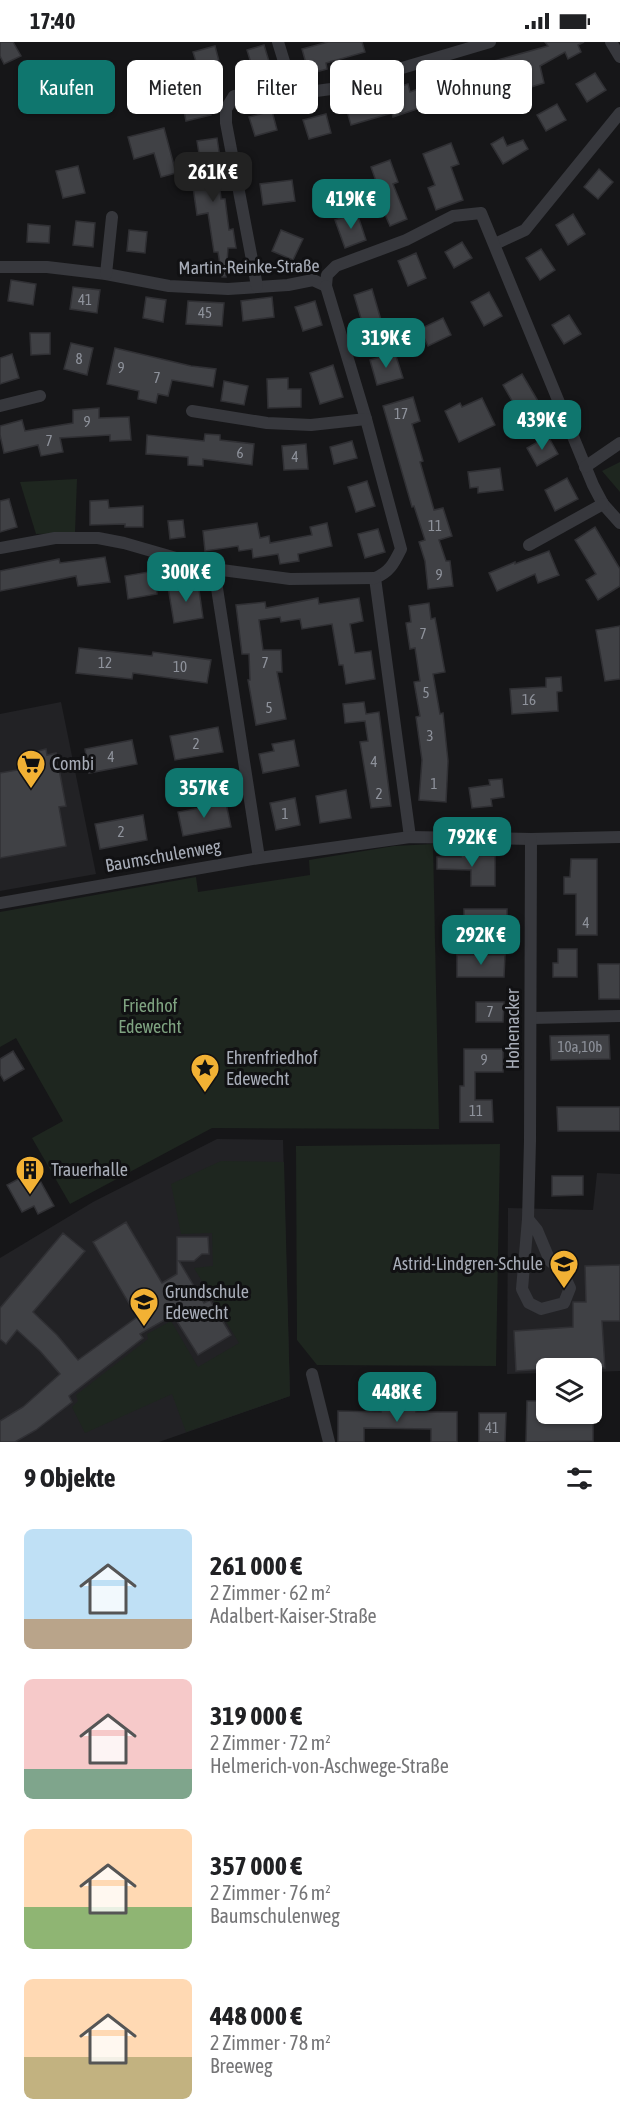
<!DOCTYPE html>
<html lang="de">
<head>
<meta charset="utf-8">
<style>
  :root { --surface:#fff; --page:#f6f6f6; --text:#202124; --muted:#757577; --accent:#0f766e }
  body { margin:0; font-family:"Asap Condensed",sans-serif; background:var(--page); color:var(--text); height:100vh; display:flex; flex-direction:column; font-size:22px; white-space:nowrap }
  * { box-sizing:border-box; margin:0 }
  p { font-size:20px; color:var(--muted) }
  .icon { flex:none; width:33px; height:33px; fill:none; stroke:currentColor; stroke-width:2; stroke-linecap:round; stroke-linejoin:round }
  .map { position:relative; height:1400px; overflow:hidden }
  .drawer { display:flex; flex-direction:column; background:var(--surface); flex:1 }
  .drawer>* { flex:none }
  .top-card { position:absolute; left:18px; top:18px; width:585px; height:54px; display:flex; gap:12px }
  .controls { position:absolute; left:536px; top:1316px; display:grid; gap:12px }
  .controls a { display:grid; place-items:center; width:66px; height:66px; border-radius:9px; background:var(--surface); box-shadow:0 2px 4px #0004; font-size:30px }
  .price { position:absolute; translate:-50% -51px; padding:0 14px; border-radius:12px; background:var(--accent); color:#fff; font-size:20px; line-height:39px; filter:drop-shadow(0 2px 3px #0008) }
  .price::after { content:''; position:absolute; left:50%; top:36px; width:18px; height:14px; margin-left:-9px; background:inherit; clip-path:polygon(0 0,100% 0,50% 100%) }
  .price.current { background:#222; color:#fff }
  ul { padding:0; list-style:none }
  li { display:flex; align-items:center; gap:18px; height:150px; padding:0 24px }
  li span { display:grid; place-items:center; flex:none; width:168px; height:120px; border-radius:9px; color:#555 }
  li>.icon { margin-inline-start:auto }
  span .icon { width:72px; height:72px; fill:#fffc; stroke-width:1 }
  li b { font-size:26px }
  h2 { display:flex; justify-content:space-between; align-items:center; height:72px; padding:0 24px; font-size:26px }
  .tag { padding:0 21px; border-radius:9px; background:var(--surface); box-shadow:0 2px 4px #0004; font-size:21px; line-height:54px }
  .tag.current { background:var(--accent); color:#fff }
  .status { display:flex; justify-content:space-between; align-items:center; height:42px; padding:0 30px; background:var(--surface); direction:ltr }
  .status svg { height:16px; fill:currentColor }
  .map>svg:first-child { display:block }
</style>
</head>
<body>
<div class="status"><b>17:40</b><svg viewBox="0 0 49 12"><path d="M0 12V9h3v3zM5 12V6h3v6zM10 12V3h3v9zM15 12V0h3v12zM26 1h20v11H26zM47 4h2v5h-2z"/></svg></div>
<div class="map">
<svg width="620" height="1400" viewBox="0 0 620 1400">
  <rect width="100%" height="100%" fill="#161618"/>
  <g fill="#222225">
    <path d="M61 660 96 832 0 849V672Z"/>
    <path d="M217 1097 283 1098 290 1354 159 1400H0V1216L93 1160Z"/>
    <path d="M597 1131 620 1132V1329L591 1330V1326H546V1331L507 1332 508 1166 593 1168Z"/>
  </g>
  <g fill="#1e261f">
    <path d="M620 420V450L602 429Z"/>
    <path d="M77 437 75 491 36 492 20 440Z"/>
    <path d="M433 802 439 1087 212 1086 70 1162 32 1096 63 1079 16 996 0 1005V870L196 835 198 850 310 833 309 818 394 804Z"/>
    <path d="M500 1102 496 1324 317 1323 297 1298 296 1104Z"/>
    <path d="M221 1119 284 1120 290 1354 186 1390 172 1352 85 1391 72 1365 78 1359 76 1353 148 1297 147 1292 171 1279 198 1325 239 1301 194 1226 213 1224 212 1191 181 1192 171 1142Z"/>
  </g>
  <g fill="#404145" stroke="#303034" stroke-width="1.5">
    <path d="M0 0H13L21 14 4 22 0 14Z"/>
    <path d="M328 0H362L365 10 326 21 327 27 309 32 302 7Z"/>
    <path d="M545 0H584L578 3 581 10 568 17 565 10 540 24 544 41 531 45 530 43 521 45 520 42 502 46 494 19 548 4Z"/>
    <path d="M264 3 271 26 254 31 247 8Z"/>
    <path d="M215 4 220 23 199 29 193 10Z"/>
    <path d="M474 27 483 48 456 59 455 57 424 69 423 65 393 75 392 71 351 83 345 62 408 42 410 50 429 43 430 46Z"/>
    <path d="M595 31 606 48 587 60 576 42Z"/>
    <path d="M207 54 211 73 186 79 182 59Z"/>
    <path d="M557 62 566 78 546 89 537 73Z"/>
    <path d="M272 69 277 88 255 94 249 75Z"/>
    <path d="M326 72 331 91 309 97 303 78Z"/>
    <path d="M164 86 176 131 161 135 154 111 134 117 128 95Z"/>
    <path d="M503 95 507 104 523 98 528 107 503 122 491 102Z"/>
    <path d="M217 96 220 116 210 117 214 148 220 147 221 157H225L229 188 233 187 236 206H228L226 235H222L218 210H214L208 171 197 173 192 138 203 137 197 99Z"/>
    <path d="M451 101 459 122 451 125 463 158 436 168 428 146 435 143 423 112Z"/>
    <path d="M390 118 398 140 393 142 407 177 390 184 380 161 383 159 371 125Z"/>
    <path d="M78 124 85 151 63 156 56 129Z"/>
    <path d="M599 127 613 140 598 157 584 145Z"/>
    <path d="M292 138 295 159 263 163 260 142Z"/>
    <path d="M357 171 366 198 345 206 335 178Z"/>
    <path d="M573 172 585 192 568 203 556 183Z"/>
    <path d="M76 179 95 181 93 205 73 203Z"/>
    <path d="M28 182 50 184 49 201 27 200Z"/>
    <path d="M129 188 147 190 145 211 127 209Z"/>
    <path d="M281 188 303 197 293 218 272 209Z"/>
    <path d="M462 200 472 216 454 226 445 210Z"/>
    <path d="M541 207 555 228 540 238 526 216Z"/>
    <path d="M416 211 426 236 408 244 398 219Z"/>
    <path d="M11 238 36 242 33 263 8 259Z"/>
    <path d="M73 245 100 248 97 271 70 267Z"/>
    <path d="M372 247 383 285 365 290 354 253Z"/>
    <path d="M489 250 502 274 484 284 471 260Z"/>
    <path d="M146 255 166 258 163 280 143 276Z"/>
    <path d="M272 255 274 275 243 279 241 259Z"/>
    <path d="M188 259 224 261 222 284 186 282Z"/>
    <path d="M315 259 322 283 303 289 295 265Z"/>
    <path d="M569 273 581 292 564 302 552 283Z"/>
    <path d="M443 276 451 293 428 304 420 287Z"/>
    <path d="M30 291H50V312L31 313Z"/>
    <path d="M71 301 93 306 87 333 64 327Z"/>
    <path d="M115 306 191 324 216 327 213 345 172 338 168 354 158 352 156 361 138 357 139 349 107 342Z"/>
    <path d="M395 311 403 336 377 343 370 318Z"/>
    <path d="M12 312 19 336 0 342V316Z"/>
    <path d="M333 323 343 355 320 362 310 331Z"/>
    <path d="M522 332 538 359 519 371 503 343Z"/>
    <path d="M288 336V347H301V365L268 366 267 337Z"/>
    <path d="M224 339 248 344 244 363 221 359Z"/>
    <path d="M413 355 420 379 412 382 423 419 420 420 434 468 443 466 452 494 439 498 446 519H450L453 544 428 547 425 519 419 500 425 498 414 464 412 465 383 364Z"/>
    <path d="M482 356 495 383 459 400 445 369 460 361 462 365Z"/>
    <path d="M99 366V376L129 375 131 398 110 399V393L60 396 63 410 41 414 38 403 4 411 0 393V384L22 378 25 389 73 381V368Z"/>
    <path d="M205 392 220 393V398L254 402 252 423 203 417V424L188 423V415L146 412 147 393 204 399Z"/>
    <path d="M548 394 558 412 537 424 527 406Z"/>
    <path d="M352 399 357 416 334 422 330 405Z"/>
    <path d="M306 402 308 427 284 428 282 404Z"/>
    <path d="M500 426 503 448 478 451V445L470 446 468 430Z"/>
    <path d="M567 436 578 457 555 469 545 448Z"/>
    <path d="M367 439 375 464 356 470 348 445Z"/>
    <path d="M9 457 17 485 0 490V459Z"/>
    <path d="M108 458 109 466 143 464V485H125V482L90 483V459Z"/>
    <path d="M183 478 185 495 170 497 168 479Z"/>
    <path d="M257 481 260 496 269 494 270 501 312 493 310 485 327 481 332 504 298 512 299 519 280 522 278 512 253 516 252 507 239 509 238 504 205 509 203 489Z"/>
    <path d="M595 485 620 527V544L598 558 586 538 596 532 575 498Z"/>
    <path d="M378 487 385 510 365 516 358 492Z"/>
    <path d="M549 509 559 533 538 541 535 532 497 549 489 531 515 520V522Z"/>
    <path d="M105 515 110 540 78 544 76 534 0 549V529L59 517 60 521Z"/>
    <path d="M154 529 157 552 128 557 125 534Z"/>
    <path d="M198 541 203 576 174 581 168 545Z"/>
    <path d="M318 556 319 562 359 556 363 579 350 582 355 611 371 609 375 637 346 642 343 623H339L332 582 302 587 300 577 281 580 280 575 259 578 263 608H281L282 630H277L286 677 256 683 248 638H250L249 612H242L236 563 265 560 266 566Z"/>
    <path d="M429 561 431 577 435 576 445 630 433 632 440 672 443 671 448 719 446 760 419 758 422 718 416 675 420 674 414 640 420 639 415 606 410 607 406 581 411 580 409 564Z"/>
    <path d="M620 584V637L605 639 596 588Z"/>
    <path d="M79 606 152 614 153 610 211 618 207 641 133 631 132 637 76 631Z"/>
    <path d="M561 635 562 649 557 650 558 669 512 672 510 647 546 645V636Z"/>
    <path d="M364 660 366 672 379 670 391 764 371 766 360 700 368 699 365 679 345 681 343 662Z"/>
    <path d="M218 685 223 710 175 718 170 694Z"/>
    <path d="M132 698 137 722 89 731 85 707Z"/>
    <path d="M294 698 299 724 263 731 259 712 274 709 272 702Z"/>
    <path d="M46 707 47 713 56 711 66 764 59 765 66 804 0 816V731L23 727 21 718 31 716 30 711Z"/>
    <path d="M502 737 504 755 491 757 492 764 472 766 469 746 490 743 489 738Z"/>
    <path d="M346 748 351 776 320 781 316 754Z"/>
    <path d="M295 756 300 783 276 788 270 761Z"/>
    <path d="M226 761 231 785 183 794 178 770Z"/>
    <path d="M143 773 147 798 100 807 95 782Z"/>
    <path d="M461 813 495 814V844H471V828L437 827V815H461Z"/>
    <path d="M571 817H597V893H576V852H564V835H570Z"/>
    <rect x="464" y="867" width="43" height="23"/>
    <path d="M558 907H577V935H553V921H558Z"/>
    <path d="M457 913H505L504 935H457Z"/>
    <path d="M598 922H620V957H599Z"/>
    <path d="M476 960H504L503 980H476Z"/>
    <path d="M609 993 610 1017 551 1018 550 994Z"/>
    <path d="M464 1007H503V1030H475V1058H492L493 1080H460V1044H464Z"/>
    <path d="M13 1009 24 1027 4 1039 0 1032V1017Z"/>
    <path d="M557 1065H620V1089H558Z"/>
    <path d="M26 1133 29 1139 38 1135 54 1164 38 1172 34 1164 22 1170 7 1143Z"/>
    <path d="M552 1134H583V1153L552 1154Z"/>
    <path d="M126 1180 162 1241 177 1232V1195H208L209 1212H202L194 1219H179L204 1261 210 1258 231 1293 198 1313 173 1273 140 1292 143 1296 69 1354 72 1360 36 1388 15 1400H0V1379L23 1365 60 1332 40 1309 17 1288 6 1302 0 1297V1266L63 1191 85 1209 33 1270 57 1293 78 1318 137 1275 93 1200Z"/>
    <path d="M620 1223V1279H602L605 1326 576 1325 516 1329 514 1289 573 1285V1260H586L585 1224Z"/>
    <path d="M527 1359H546V1371H593V1399L526 1400Z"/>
    <path d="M381 1362H416V1370H457V1400H431V1387L364 1386V1400H338V1369L381 1370Z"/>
    <path d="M479 1371H506L505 1400H479Z"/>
  </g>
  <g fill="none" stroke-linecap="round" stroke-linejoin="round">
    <g stroke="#37383d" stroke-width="12">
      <path d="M278 0 294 52"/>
      <path d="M611 0 620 15"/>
      <path d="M495 202 525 188 620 71"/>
      <path d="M0 225H47L106 232 169 244 228 247 288 243 313 238 326 244 327 233 336 224 406 198 453 174 481 171 593 443 603 462 620 481"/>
      <path d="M106 232 112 175"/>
      <path d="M257 244 226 81V67L234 54 247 51 294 52 331 47 490 0"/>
      <path d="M326 244 366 377 401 507C394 521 390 530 375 536L410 795"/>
      <path d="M0 364 40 354"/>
      <path d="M192 369 267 381 311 383 366 377"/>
      <path d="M585 425 620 401"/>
      <path d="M529 503 603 462"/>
      <path d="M0 506 55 496H98L124 501 214 527 290 537 375 536"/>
      <path d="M214 527 259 816"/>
      <path d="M0 861 259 816 410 795 531 797 620 795"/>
      <path d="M531 976 620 974"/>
      <path d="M528 1177 537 1188 550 1219 562 1229 570 1246 564 1261 541 1267 529 1261 522 1247 528 1177 530 1099 531 797"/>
      <path d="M312 1332 329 1400"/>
    </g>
  </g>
  <defs>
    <g id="supermarket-pin" transform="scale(1.5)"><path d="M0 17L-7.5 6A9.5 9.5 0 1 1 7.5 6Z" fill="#f2b134" stroke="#111113"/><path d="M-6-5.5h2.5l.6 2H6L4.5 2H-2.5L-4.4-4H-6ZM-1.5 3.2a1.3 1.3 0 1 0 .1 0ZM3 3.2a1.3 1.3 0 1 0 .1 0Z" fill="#111"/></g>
    <g id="sight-pin" transform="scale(1.5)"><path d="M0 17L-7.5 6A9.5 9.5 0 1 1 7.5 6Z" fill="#f2b134" stroke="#111113"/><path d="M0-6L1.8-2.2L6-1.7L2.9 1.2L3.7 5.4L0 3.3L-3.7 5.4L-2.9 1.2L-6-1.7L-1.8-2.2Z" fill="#111"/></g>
    <g id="building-pin" transform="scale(1.5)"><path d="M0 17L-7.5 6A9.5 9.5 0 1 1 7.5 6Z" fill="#f2b134" stroke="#111113"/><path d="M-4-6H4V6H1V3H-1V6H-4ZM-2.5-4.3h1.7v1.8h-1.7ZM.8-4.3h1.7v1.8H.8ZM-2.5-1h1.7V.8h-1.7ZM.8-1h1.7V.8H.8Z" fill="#111"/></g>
    <g id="school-pin" transform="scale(1.5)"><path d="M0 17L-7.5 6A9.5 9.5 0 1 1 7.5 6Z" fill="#f2b134" stroke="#111113"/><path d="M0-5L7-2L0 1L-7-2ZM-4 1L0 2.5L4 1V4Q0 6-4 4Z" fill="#111"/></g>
  </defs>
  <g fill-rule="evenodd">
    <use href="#supermarket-pin" x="31" y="722"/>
    <use href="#sight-pin" x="205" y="1026"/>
    <use href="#building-pin" x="30" y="1128"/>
    <use href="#school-pin" x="564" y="1222"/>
    <use href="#school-pin" x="144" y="1260"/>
  </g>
  <g text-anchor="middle" stroke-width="6" stroke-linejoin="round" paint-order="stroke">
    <g font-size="15" fill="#8e929b">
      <text x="85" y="263">41</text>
      <text x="205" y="276">45</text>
      <text x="79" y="322">8</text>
      <text x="121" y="331">9</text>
      <text x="157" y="341">7</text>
      <text x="401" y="377">17</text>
      <text x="87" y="385">9</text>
      <text x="49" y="404">7</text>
      <text x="240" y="416">6</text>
      <text x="295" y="420">4</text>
      <text x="435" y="489">11</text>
      <text x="439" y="538">9</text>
      <text x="423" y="597">7</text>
      <text x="105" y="626">12</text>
      <text x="265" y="626">7</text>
      <text x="180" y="630">10</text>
      <text x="426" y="656">5</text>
      <text x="529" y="663">16</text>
      <text x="269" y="671">5</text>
      <text x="430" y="699">3</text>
      <text x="196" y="707">2</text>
      <text x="111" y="720">4</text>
      <text x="374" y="725">4</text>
      <text x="434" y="747">1</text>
      <text x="379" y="757">2</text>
      <text x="285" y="777">1</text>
      <text x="121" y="795">2</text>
      <text x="586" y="886">4</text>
      <text x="490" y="975">7</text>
      <text x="580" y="1010">10a,10b</text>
      <text x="484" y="1023">9</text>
      <text x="476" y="1074">11</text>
      <text x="492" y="1391">41</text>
    </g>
    <g font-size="18" fill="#a8adb8" stroke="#111113">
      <text transform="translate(249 225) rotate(-1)" y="6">Martin-Reinke-Straße</text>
      <text transform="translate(163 814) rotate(-10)" y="6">Baumschulenweg</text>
      <text transform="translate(513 987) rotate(-90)" y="6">Hohenacker</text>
    </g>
    <g font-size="18" fill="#a8adb8" stroke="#111113" text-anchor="start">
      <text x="52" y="728">Combi</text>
      <text x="226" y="1022">Ehrenfriedhof<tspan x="226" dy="21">Edewecht</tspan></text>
      <text x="51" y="1134">Trauerhalle</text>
      <text x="543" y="1228" text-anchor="end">Astrid-Lindgren-Schule</text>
      <text x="165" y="1256">Grundschule<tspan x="165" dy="21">Edewecht</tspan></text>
    </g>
    <g font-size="18" fill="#7fa381" stroke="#111113">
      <text x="150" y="970">Friedhof<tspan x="150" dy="21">Edewecht</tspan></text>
    </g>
  </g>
</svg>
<div class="controls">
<a><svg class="icon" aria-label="layers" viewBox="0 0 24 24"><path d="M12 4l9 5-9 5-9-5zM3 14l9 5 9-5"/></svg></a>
</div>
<b class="price current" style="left:213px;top:161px">261K €</b>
<b class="price" style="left:351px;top:188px">419K €</b>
<b class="price" style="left:386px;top:327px">319K €</b>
<b class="price" style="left:542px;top:409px">439K €</b>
<b class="price" style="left:186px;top:561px">300K €</b>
<b class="price" style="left:204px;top:777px">357K €</b>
<b class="price" style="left:472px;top:826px">792K €</b>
<b class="price" style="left:481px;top:924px">292K €</b>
<b class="price" style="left:397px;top:1381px">448K €</b>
<div class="top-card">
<a class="tag current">Kaufen</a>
<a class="tag">Mieten</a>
<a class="tag">Filter</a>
<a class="tag">Neu</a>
<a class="tag">Wohnung</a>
</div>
</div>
<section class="drawer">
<h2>9 Objekte<svg class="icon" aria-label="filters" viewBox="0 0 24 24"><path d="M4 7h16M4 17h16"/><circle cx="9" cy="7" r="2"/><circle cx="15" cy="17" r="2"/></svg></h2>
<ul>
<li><span style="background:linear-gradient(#bfe0f5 75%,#b9a48a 0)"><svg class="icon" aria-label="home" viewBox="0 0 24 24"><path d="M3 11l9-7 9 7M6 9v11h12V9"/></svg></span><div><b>261 000 €</b><p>2 Zimmer · 62 m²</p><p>Adalbert-Kaiser-Straße</p></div></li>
<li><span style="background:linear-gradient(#f6c9c9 75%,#7fa58c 0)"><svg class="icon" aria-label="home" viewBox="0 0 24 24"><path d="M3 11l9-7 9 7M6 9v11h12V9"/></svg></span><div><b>319 000 €</b><p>2 Zimmer · 72 m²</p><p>Helmerich-von-Aschwege-Straße</p></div></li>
<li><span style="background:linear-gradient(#ffd9b3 65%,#8fb573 0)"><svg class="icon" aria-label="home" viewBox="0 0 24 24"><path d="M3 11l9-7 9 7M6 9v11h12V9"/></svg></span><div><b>357 000 €</b><p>2 Zimmer · 76 m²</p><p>Baumschulenweg</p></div></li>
<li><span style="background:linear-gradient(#ffd9b3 65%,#c2b280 0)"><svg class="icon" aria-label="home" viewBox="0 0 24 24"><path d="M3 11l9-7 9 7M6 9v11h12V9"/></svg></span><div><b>448 000 €</b><p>2 Zimmer · 78 m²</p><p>Breeweg</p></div></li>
</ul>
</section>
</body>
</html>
